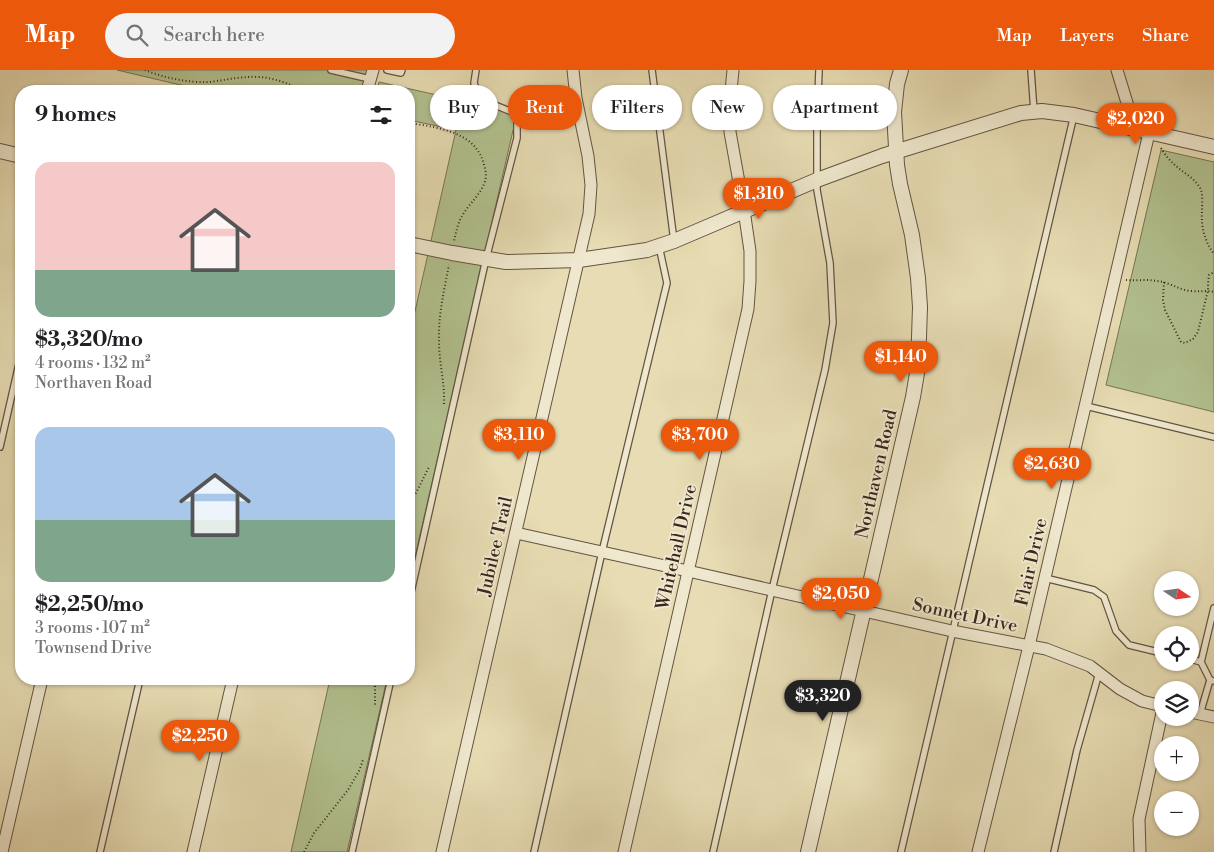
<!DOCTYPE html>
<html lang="en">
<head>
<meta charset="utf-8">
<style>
  :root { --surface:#fff; --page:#f2f2f2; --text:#202124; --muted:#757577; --accent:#ea580c }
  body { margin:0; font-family:"Libre Bodoni",serif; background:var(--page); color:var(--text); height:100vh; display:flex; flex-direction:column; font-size:19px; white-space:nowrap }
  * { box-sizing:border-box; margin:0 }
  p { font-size:16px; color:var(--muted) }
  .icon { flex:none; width:28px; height:28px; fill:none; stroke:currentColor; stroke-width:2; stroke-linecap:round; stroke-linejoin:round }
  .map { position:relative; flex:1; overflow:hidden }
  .panel { position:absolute; left:15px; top:15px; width:400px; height:600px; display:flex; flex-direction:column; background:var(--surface); border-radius:20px; box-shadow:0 1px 4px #0004 }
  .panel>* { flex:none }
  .hud { position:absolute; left:430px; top:15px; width:475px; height:45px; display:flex; gap:10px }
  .needle { width:32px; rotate:103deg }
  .controls { position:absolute; left:1154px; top:501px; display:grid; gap:10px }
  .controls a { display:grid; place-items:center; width:45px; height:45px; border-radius:50%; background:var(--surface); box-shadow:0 1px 4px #0004; font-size:25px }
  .price { position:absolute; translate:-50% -42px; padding:0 11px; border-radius:18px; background:var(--accent); color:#fff; font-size:16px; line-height:32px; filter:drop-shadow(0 1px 2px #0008) }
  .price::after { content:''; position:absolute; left:50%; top:30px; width:15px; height:11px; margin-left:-8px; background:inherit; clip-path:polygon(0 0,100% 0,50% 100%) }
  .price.active { background:#222; color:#fff }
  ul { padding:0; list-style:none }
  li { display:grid; align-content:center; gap:10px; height:265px; padding:0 20px }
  li span { display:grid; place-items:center; height:155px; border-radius:15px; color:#555 }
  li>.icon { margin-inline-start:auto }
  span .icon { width:90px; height:90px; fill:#fffc; stroke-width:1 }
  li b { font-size:21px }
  h2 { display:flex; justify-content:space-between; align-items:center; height:60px; padding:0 20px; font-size:21px }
  .pill { padding:0 18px; border-radius:22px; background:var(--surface); box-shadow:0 1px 4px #0004; font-size:18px; line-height:45px }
  .pill.active { background:var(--accent); color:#fff }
  header { display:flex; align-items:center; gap:30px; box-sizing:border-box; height:70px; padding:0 25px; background:var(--accent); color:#fff }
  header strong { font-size:24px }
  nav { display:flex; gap:28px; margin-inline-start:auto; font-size:18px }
  .search { width:350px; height:45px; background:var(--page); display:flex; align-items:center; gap:12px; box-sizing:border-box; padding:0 18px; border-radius:28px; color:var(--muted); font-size:19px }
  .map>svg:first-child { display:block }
</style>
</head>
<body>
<header>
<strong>Map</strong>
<div class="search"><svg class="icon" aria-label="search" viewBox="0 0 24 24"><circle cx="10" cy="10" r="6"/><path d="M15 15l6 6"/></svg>Search here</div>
<nav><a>Map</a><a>Layers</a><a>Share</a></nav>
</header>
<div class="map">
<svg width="1214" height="782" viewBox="0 0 1214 782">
  <rect width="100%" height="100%" fill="#e7dcb3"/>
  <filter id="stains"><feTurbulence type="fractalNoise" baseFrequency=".004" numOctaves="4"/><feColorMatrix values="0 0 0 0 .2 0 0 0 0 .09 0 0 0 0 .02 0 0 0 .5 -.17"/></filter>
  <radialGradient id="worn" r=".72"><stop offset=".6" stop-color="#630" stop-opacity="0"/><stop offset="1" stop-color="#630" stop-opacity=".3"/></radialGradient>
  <g fill="#b2c18f" stroke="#767456">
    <path d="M117 0H368L363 21H206Z"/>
    <path d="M379 12 517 43 409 513V268L456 60 409 50V21H377Z"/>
    <path d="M1161 80 1214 92V342L1106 315Z"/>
    <path d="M330 609H387L347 782H291Z"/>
  </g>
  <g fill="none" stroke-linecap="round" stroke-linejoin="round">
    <g stroke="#645443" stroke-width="8">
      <g id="service">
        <path d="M331 0 370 9"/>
        <path d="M387 0 401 3 402 0"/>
        <path d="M652 0 674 171"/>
        <path d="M1031 0 1034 42"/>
        <path d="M1086 336 1214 367"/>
        <path d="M0 377 21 285"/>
        <path d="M1045 508 1094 520 1104 527 1116 561 1129 575 1162 583"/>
        <path d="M409 531 486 189 517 68V44L480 29 474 13 476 0"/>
        <path d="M1190 589 1201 592 1210 610"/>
        <path d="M1201 592 1214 538"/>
        <path d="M1200 644 1210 610 1214 611"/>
        <path d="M100 782 140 609"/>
        <path d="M352 782 391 609"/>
        <path d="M534 782 602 482 667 213 659 176"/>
        <path d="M713 782 772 520 825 300 833 253 830 193 817 120V54L819 0"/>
        <path d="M901 782 1074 45"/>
        <path d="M1054 782 1077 680 1099 603"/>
      </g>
    </g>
    <g stroke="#645443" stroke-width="13">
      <g id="minor">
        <path d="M1117 0 1135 59"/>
        <path d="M367 21 373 0"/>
        <path d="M516 463 688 501 952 561 1046 579 1090 596 1120 619 1142 631 1162 636"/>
        <path d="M1190 642 1214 647"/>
        <path d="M2 782 42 609"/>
        <path d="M193 782 233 609"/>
        <path d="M442 782 589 144 591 115 588 86 576 28 573 0"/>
        <path d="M624 782 748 239 750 211V181L744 140 730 62 731 21 733 0"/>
        <path d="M978 782 1029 576 1149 63"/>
        <path d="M1140 782 1139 749 1162 643"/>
      </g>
    </g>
    <g stroke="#645443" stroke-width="16">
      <g id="tertiary">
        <path d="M0 81 21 86"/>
        <path d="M409 174 452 183 506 192 579 190 647 180 674 171 817 110 882 86 1021 43 1042 41 1074 45 1214 77"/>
        <path d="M808 782 913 327 918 297 920 237 918 208 912 165 900 114 897 95 894 42 897 14 901 0"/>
      </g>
    </g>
    <g stroke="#39261e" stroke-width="2" stroke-dasharray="1 2.5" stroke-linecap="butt">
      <path d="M145 0C164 8 189 13 209 12 226 10 242 6 259 7 275 8 290 14 303 21"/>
      <path d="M409 53C437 57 477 62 484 95 486 101 487 108 484 114 479 126 469 134 462 146 458 153 456 162 454 171"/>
      <path d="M1161 78C1165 85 1170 91 1176 96 1184 103 1197 110 1201 120 1203 125 1202 134 1202 140 1201 157 1204 170 1214 184"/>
      <path d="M1126 210C1136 211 1147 209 1157 211 1169 212 1179 220 1191 221 1199 222 1206 220 1214 222"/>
      <path d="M1164 212 1163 230 1165 240 1181 272 1185 273 1193 269 1198 262 1208 220V214L1209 205 1214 202"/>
      <path d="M444 334C445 313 439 293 439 272 438 246 444 221 449 195"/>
      <path d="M409 432 416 423 429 397"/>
      <path d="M375 609V636"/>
      <path d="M304 782 314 763 348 720 359 701 363 690"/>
    </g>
    <use href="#service" stroke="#efe8ce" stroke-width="5.5"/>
    <use href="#minor" stroke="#efe8ce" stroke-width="11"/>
    <use href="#tertiary" stroke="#efe8ce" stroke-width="14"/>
  </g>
  <g text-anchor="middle" stroke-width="4" stroke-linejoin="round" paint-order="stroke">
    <g font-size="18" fill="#39261e" stroke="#efe8ce">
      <text transform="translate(876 404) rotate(-77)" y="6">Northaven Road</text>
      <text transform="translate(495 476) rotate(-77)" y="6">Jubilee Trail</text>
      <text transform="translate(676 477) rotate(-77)" y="6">Whitehall Drive</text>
      <text transform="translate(1031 492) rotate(-77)" y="6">Flair Drive</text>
      <text transform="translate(965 545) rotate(12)" y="6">Sonnet Drive</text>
    </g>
  </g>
  <rect width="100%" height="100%" filter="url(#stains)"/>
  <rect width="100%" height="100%" fill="url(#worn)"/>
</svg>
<div class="controls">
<a><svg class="needle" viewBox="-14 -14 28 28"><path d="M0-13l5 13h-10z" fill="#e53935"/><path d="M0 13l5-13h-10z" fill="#757577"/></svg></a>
<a><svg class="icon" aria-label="locate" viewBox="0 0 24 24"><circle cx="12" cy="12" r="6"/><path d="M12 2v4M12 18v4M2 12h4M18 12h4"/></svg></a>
<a><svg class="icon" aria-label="layers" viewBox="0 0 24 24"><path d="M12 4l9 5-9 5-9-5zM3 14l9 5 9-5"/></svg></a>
<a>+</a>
<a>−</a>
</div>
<b class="price" style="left:1136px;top:75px">$2,020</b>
<b class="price" style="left:759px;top:150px">$1,310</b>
<b class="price" style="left:901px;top:313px">$1,140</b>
<b class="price" style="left:519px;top:391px">$3,110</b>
<b class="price" style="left:700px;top:391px">$3,700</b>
<b class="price" style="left:1052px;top:420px">$2,630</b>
<b class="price" style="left:841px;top:550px">$2,050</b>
<b class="price active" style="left:823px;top:652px">$3,320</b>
<b class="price" style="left:200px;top:692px">$2,250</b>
<div class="hud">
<a class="pill">Buy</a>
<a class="pill active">Rent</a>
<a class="pill">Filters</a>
<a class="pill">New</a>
<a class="pill">Apartment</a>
</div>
<section class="panel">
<h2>9 homes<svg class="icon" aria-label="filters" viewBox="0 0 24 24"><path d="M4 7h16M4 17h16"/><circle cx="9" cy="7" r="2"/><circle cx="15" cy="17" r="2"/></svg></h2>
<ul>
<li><span style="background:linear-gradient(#f6c9c9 70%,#7fa58c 0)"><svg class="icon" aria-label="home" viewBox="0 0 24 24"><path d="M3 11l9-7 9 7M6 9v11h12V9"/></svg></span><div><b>$3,320/mo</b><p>4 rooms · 132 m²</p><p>Northaven Road</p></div></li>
<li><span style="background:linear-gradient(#a9c7e8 60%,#7fa58c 0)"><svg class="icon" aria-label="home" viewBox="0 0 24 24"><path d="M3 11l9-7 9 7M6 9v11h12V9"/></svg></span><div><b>$2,250/mo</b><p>3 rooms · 107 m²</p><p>Townsend Drive</p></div></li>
</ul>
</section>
</div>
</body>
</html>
